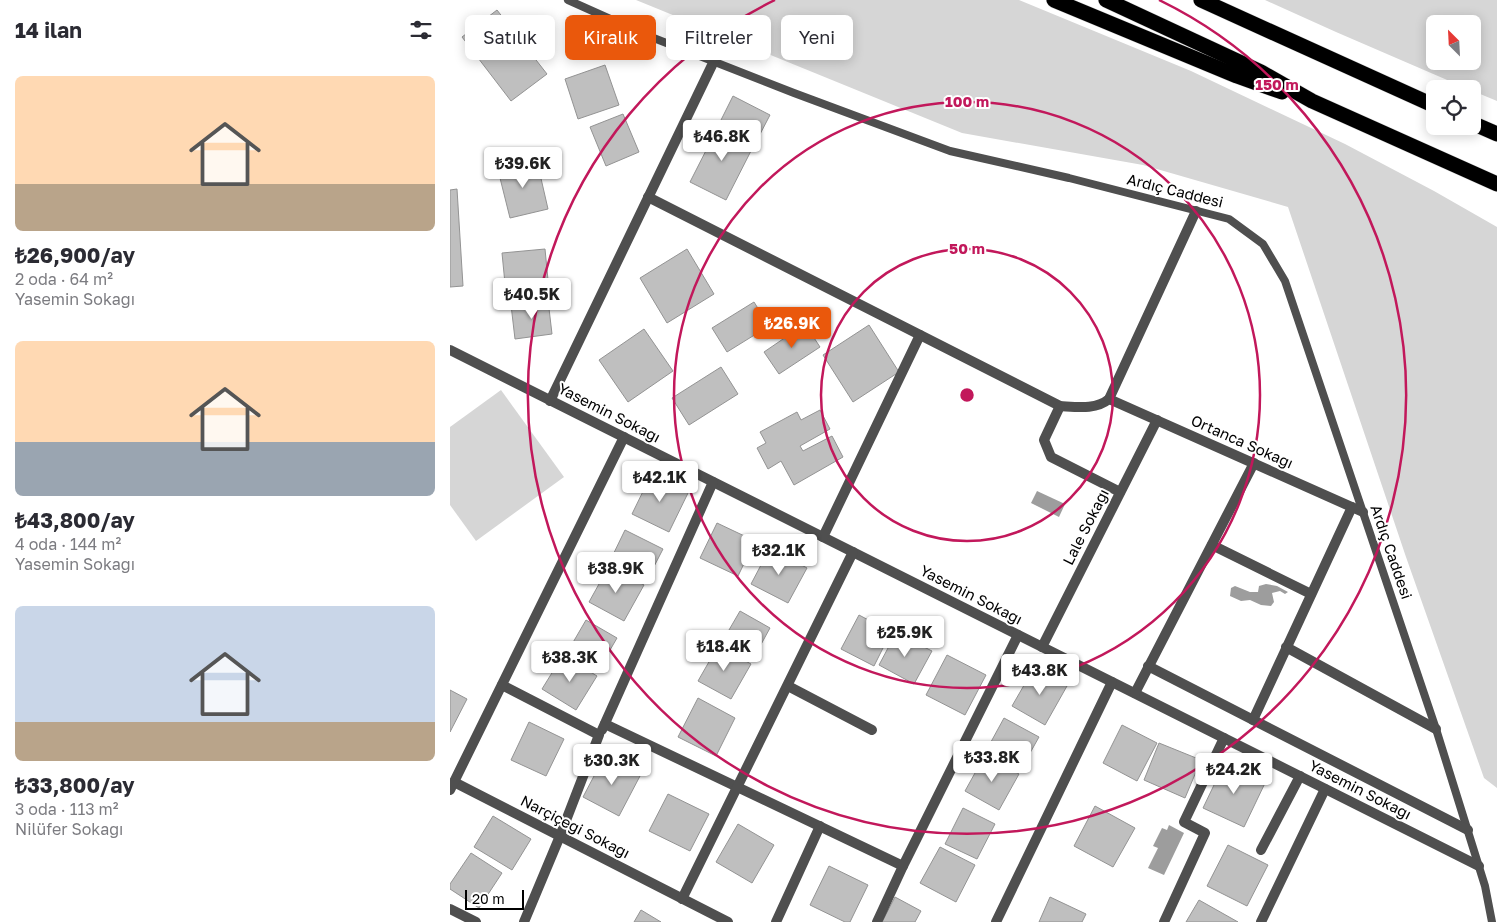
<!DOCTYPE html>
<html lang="tr">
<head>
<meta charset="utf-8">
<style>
  :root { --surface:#fff; --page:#f7f7f7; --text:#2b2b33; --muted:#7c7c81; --accent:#ea580c }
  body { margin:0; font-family:"Golos Text",sans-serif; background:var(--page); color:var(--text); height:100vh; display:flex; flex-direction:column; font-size:19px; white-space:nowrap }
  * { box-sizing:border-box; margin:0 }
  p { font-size:16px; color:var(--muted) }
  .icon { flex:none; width:28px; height:28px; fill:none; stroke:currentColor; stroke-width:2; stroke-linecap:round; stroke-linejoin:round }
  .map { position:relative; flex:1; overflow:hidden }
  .details { display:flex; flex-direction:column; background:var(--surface); width:450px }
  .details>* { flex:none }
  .hud { position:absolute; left:15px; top:15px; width:475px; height:45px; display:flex; gap:10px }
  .needle { width:32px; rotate:336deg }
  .controls { position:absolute; left:976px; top:15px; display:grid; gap:10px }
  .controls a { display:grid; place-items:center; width:55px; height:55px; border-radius:8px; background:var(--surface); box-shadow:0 2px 12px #0003; font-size:25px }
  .scale { position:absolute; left:15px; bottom:12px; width:59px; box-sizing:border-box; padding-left:5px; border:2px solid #000; border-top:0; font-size:14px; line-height:18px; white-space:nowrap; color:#000; -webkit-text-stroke:4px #fff; paint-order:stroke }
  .price { position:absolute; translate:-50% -42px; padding:0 11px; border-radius:5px; background:#fff; color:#222; font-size:16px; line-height:32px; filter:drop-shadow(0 1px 2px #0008) }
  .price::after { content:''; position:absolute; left:50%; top:30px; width:15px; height:11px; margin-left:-8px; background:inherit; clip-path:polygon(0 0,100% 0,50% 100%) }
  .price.selected { background:var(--accent); color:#fff }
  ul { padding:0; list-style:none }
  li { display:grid; align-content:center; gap:10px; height:265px; padding:0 15px }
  li span { display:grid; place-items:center; height:155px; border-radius:8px; color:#555 }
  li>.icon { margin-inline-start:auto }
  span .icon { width:90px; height:90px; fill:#fffc; stroke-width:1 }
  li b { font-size:21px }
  h2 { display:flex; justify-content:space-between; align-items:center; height:60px; padding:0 15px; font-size:21px }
  .chip { padding:0 18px; border-radius:8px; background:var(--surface); box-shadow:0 2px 12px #0003; font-size:18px; line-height:45px }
  .chip.selected { background:var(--accent); color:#fff }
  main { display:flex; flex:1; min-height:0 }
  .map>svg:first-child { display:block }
</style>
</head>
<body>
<main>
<section class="details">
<h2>14 ilan<svg class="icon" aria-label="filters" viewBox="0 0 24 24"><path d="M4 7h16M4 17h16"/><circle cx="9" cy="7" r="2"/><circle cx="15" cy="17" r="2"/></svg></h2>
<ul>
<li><span style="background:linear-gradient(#ffd9b3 70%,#b9a48a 0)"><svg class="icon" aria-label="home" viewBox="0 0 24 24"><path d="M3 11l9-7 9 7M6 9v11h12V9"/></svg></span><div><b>₺26,900/ay</b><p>2 oda · 64 m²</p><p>Yasemin Sokağı</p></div></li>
<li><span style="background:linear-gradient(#ffd9b3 65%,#9aa5b1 0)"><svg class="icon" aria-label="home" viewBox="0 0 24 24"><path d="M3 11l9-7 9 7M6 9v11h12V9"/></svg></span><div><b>₺43,800/ay</b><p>4 oda · 144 m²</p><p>Yasemin Sokağı</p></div></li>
<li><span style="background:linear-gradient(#c9d6e8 75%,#b9a48a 0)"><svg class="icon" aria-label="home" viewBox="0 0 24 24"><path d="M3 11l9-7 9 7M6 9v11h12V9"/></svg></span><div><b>₺33,800/ay</b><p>3 oda · 113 m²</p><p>Nilüfer Sokağı</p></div></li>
</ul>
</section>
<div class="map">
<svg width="1047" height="922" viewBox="0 0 1047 922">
  <rect width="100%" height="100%" fill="#fff"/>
  <g fill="#d6d6d6" fill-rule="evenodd">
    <path d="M186 0H569L741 71 895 144 984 191 1047 227V788L1034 778 956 557 838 207 693 165 512 133Z"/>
    <path d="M815 0H1047V101L1023 91 1022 89H1018L886 32ZM985 24H1022V61H985Z"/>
    <path d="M51 390 114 477 26 541 0 505V427Z"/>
  </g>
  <g fill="#9d9d9d">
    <path d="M587 491 615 504 609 517 581 503Z"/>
    <path d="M816 584 827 586 838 592 835 594 830 591 822 593 824 602 821 606 811 605 800 600 791 601 780 596 781 588 785 586 800 592H808L809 586Z"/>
    <path d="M719 825 734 833 714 875 698 868 708 848 703 846 712 828 717 830Z"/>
  </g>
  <g fill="#bfbfbf" stroke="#939393">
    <path d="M47 10 97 74 61 101 12 37Z"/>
    <path d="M155 65 169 105 128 119 115 79Z"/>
    <path d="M283 96 320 115 307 140 270 122Z"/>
    <path d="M173 114 189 152 156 166 140 127Z"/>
    <path d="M269 125 305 143 276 200 240 182Z"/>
    <path d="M87 161 98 209 60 218 48 170Z"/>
    <path d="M7 189 13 286 0 287V190Z"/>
    <path d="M95 249 99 290 56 294 52 253Z"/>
    <path d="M237 249 264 294 217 323 190 278Z"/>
    <path d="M98 300 102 334 65 339 61 305Z"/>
    <path d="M304 302 319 326 277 352 262 328Z"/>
    <path d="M355 324 370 347 329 374 314 352Z"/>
    <path d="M419 325 449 372 403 402 373 355Z"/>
    <path d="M194 329 223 371 178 402 149 360Z"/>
    <path d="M271 367 288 394 239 425 222 398Z"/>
    <path d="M370 410 380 429 350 446 353 451 382 436 393 457 344 485 331 461 318 469 307 448 316 443 310 432 347 412 351 420Z"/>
    <path d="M202 473 239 491 219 532 182 514Z"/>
    <path d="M267 523 305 541 288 576 250 558Z"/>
    <path d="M175 530 213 549 196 582 159 563Z"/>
    <path d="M320 548 357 568 338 603 301 584Z"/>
    <path d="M159 566 194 585 174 621 139 602Z"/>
    <path d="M290 611 320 628 303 659 272 642Z"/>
    <path d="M409 615 441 632 424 666 391 649Z"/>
    <path d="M136 620 167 638 149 669 118 651Z"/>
    <path d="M446 633 482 651 464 684 429 665Z"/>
    <path d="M268 646 301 664 281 699 248 681Z"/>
    <path d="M113 655 147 676 126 710 92 689Z"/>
    <path d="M497 655 536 675 515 715 476 695Z"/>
    <path d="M584 668 617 686 595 725 562 706Z"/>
    <path d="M0 690 17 699 0 732Z"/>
    <path d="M248 698 285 718 266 756 228 737Z"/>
    <path d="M554 718 589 737 571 769 536 751Z"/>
    <path d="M79 722 114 739 96 776 61 760Z"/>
    <path d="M672 725 707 743 687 781 653 763Z"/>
    <path d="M709 743 751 760 735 798 694 780Z"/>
    <path d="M535 755 569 774 549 810 515 791Z"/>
    <path d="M154 757 190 776 169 816 133 797Z"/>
    <path d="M775 762 816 781 794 827 753 808Z"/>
    <path d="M218 794 259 814 240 851 199 831Z"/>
    <path d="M645 806 685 828 663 867 624 846Z"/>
    <path d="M513 808 545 824 527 859 495 844Z"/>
    <path d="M43 816 81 839 62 870 24 847Z"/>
    <path d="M288 824 324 845 302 883 266 862Z"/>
    <path d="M778 845 818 865 797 906 757 886Z"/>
    <path d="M490 847 525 865 506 902 470 883Z"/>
    <path d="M21 853 52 873 29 908 0 889V884Z"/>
    <path d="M379 866 418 885 400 922H395L360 905Z"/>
    <path d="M445 897 471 911 465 922H432Z"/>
    <path d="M600 897 636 914 632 922H589Z"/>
    <path d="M749 900 788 922H736Z"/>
    <path d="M191 910 211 922H184Z"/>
  </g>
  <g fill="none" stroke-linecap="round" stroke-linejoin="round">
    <g stroke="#dbdbdb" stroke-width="16">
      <g id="highway">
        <path d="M604 0 787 76 832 92"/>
        <path d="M656 0 811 72 862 101 1047 184"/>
        <path d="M751 0 985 106"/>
        <path d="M1022 123 1047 134"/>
      </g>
    </g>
    <path stroke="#4f4f4f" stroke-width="8" d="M118 0 196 35 344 93 500 151 619 178 779 219 813 244 835 281 986 729 1035 886 1042 922"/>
    <g stroke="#4f4f4f" stroke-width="10">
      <path d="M198 197 610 406C627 407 646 410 659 399L746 211"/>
      <path d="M0 350 1029 866"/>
      <path d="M659 399 913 512"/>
      <path d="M100 401 264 61"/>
      <path d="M610 406 594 440 601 457 670 492"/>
      <path d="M373 537 470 335"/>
      <path d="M762 545 861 594"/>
      <path d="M592 647 707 420"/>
      <path d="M836 647 986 729"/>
      <path d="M698 666 1018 830"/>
      <path d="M52 685 149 735 110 836 74 922"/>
      <path d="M338 686 422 730"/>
      <path d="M685 693 804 463"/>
      <path d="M803 720 902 507"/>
      <path d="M155 724 453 866 427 922"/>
      <path d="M152 730 263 482"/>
      <path d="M4 782 278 922"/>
      <path d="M0 790 174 437"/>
      <path d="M811 850 850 776"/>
      <path d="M453 866 568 635"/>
      <path d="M232 899 403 552"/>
      <path d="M0 909 26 922"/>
      <path d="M326 922 370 826"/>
      <path d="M546 922 662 682"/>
      <path d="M714 922 755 833 734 822 774 738"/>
      <path d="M811 922 875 789"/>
    </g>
    <use href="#highway" stroke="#000" stroke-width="15"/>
  </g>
  <g fill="none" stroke="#c2185b" stroke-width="2.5">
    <circle cx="517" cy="395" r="146"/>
    <circle cx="517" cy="395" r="293"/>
    <path d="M709 0A439 439 0 1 1 325 0"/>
  </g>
  <g text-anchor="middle" stroke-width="4" stroke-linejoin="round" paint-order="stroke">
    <g font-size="15" fill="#000" stroke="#fff">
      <text transform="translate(725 191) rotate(14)" y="5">Ardıç Caddesi</text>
      <text transform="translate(159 413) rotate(27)" y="5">Yasemin Sokağı</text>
      <text transform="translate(792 442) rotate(24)" y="5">Ortanca Sokağı</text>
      <text transform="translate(636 527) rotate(-63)" y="5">Lale Sokağı</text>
      <text transform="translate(941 552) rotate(71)" y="5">Ardıç Caddesi</text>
      <text transform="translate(521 595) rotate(27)" y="5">Yasemin Sokağı</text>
      <text transform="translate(910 790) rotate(27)" y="5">Yasemin Sokağı</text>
      <text transform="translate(125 827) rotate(27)" y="5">Narçiçeği Sokağı</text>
    </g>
  </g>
  <circle cx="517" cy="395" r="8" fill="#c2185b" stroke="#fff" stroke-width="2.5"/>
  <g font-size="15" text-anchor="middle" font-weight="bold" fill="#c2185b" stroke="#fff" stroke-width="4" stroke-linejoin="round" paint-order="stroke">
    <text x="827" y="90">150 m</text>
    <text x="517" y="107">100 m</text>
    <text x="517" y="254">50 m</text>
  </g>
</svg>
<div class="controls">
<a><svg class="needle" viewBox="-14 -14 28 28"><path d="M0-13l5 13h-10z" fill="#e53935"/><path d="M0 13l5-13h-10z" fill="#7c7c81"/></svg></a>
<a><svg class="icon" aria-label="locate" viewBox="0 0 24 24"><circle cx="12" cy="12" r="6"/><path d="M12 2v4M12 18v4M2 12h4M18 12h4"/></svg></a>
</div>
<div class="scale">20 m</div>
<b class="price" style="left:272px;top:162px">₺46.8K</b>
<b class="price" style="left:73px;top:189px">₺39.6K</b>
<b class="price" style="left:82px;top:320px">₺40.5K</b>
<b class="price selected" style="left:342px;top:349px">₺26.9K</b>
<b class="price" style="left:210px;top:503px">₺42.1K</b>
<b class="price" style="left:329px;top:576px">₺32.1K</b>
<b class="price" style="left:166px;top:594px">₺38.9K</b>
<b class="price" style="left:455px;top:658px">₺25.9K</b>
<b class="price" style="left:274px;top:672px">₺18.4K</b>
<b class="price" style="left:120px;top:683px">₺38.3K</b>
<b class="price" style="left:590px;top:696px">₺43.8K</b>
<b class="price" style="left:542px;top:783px">₺33.8K</b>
<b class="price" style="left:162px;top:786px">₺30.3K</b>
<b class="price" style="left:784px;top:795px">₺24.2K</b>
<div class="hud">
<a class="chip">Satılık</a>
<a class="chip selected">Kiralık</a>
<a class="chip">Filtreler</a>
<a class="chip">Yeni</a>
</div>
</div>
</main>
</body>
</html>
